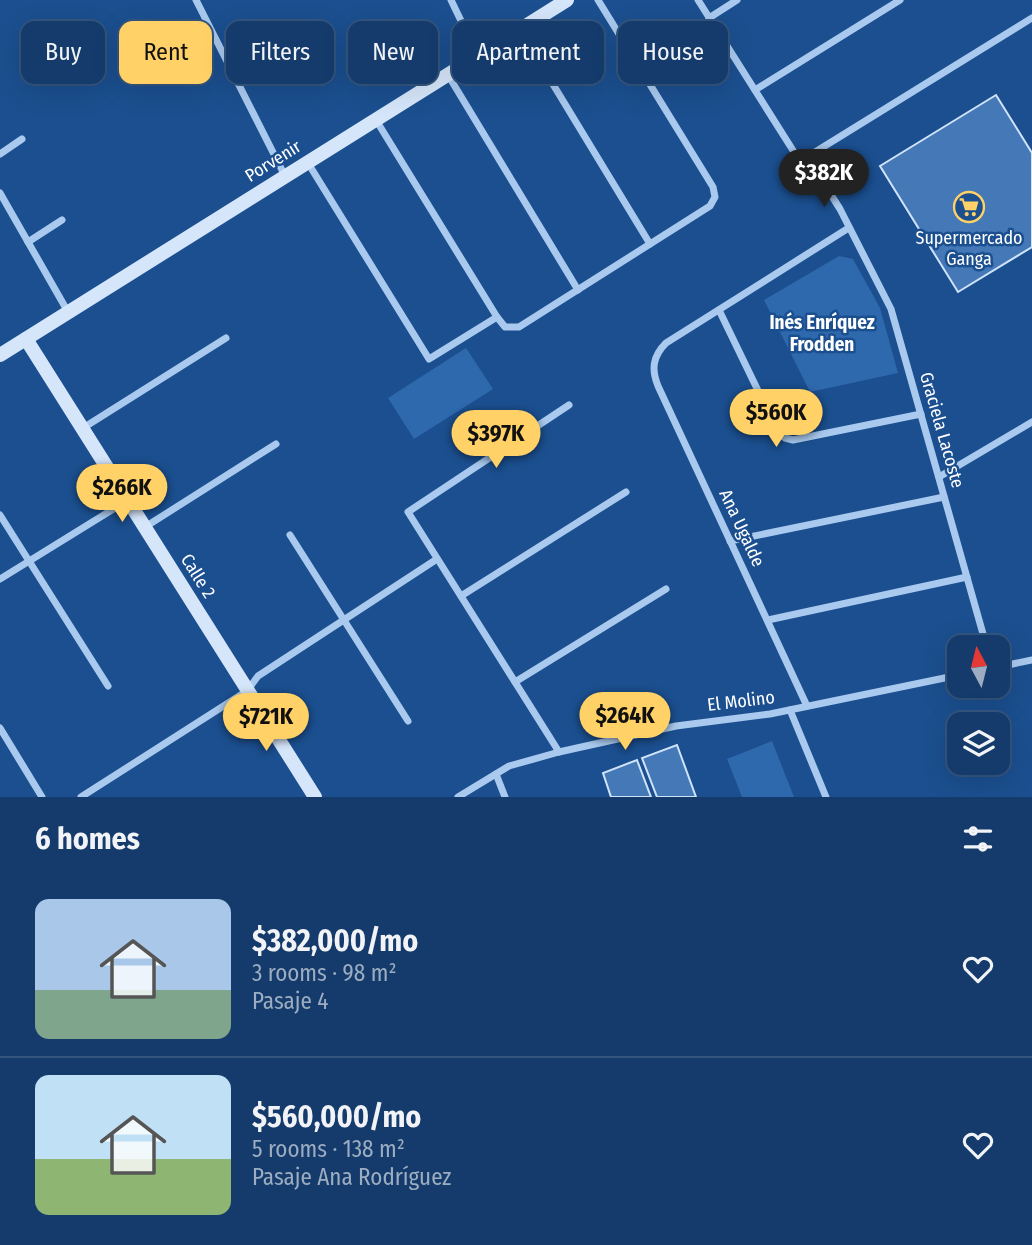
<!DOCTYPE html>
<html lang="en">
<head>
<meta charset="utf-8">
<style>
  :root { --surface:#143b6b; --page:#214673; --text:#f1f3f6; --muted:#9dadc1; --line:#33557e; --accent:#ffd166 }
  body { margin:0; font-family:"Fira Sans Condensed",sans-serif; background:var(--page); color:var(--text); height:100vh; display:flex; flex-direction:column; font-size:26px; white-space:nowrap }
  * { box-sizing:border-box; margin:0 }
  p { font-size:23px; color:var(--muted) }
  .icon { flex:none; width:38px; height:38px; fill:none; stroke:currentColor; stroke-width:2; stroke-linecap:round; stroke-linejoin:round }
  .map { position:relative; height:797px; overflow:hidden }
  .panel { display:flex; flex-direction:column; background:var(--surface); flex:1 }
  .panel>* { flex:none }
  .guide { position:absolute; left:21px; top:21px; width:990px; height:63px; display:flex; gap:14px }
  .needle { width:46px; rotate:353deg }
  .tools { position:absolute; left:947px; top:635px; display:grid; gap:14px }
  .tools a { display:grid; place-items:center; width:63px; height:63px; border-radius:14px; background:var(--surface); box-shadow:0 7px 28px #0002,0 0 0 2px var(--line); font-size:35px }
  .price { position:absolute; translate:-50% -60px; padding:0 16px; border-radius:24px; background:var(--accent); color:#111; font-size:23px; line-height:46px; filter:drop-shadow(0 2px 4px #0008) }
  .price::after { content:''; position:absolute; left:50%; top:42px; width:21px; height:16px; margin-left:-10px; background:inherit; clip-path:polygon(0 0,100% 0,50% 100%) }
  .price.on { background:#222; color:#fff }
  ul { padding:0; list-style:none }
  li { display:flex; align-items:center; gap:21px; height:175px; padding:0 35px }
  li+li { border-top:2px solid var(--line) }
  li span { display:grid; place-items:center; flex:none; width:196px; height:140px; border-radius:14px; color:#555 }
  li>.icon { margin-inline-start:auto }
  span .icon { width:84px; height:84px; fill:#fffc; stroke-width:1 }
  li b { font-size:30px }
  h2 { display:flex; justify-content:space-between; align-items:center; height:84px; padding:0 35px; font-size:30px }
  .tag { padding:0 24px; border-radius:14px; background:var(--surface); box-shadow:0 7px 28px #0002,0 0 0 2px var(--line); font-size:24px; line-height:63px }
  .tag.on { background:var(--accent); color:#111 }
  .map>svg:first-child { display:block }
</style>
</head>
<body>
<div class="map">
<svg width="1032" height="797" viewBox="0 0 1032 797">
  <rect width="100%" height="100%" fill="#1b4f8f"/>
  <g fill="#2e69ad">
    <path d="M839 256 853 259 880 308 898 373 810 392 764 300Z"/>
    <path d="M466 348 493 389 414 439 388 398Z"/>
    <path d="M772 741 794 797H742L727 759Z"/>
  </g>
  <g fill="#4478b7" stroke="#cfe3fa" stroke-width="2">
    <path d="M996 95 1032 153V247L958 292 880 166Z"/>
    <path d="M677 745 696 797H657L642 758Z"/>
    <path d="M637 760 651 797H611L603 773Z"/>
  </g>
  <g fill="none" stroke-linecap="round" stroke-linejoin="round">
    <g stroke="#a9c9ee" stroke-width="7">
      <path d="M196 0 285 176"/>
      <path d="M451 0 478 56"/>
      <path d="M698 0 794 152 799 157H807L840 209 891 309 987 648"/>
      <path d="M709 18 737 0"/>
      <path d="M520 30 650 244"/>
      <path d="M448 75 578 290"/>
      <path d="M755 90 900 0"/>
      <path d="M376 120 497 317 505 327H519L710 206 715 197 713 187 598 0"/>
      <path d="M0 154 22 139"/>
      <path d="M807 157 1032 18"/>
      <path d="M308 163 429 359 497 317"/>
      <path d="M0 193 68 312"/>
      <path d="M28 242 62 220"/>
      <path d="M719 310 778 432 785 438 793 440 921 414"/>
      <path d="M83 428 226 338"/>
      <path d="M939 477 1032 422"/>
      <path d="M0 515 108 686"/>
      <path d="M145 527 276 444"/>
      <path d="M290 535 408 721"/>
      <path d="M730 541 944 497"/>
      <path d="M0 579 128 500"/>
      <path d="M461 596 626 492"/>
      <path d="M768 620 967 577"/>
      <path d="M998 667 1032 660"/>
      <path d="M515 682 666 589"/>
      <path d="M807 706 658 386C651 369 653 356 666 343L847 229"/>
      <path d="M790 710 826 797"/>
      <path d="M0 728 42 797"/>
      <path d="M559 752 408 512 569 405"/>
      <path d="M496 774 505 797"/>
      <path d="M81 797 247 691 258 676 437 559"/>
      <path d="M458 797 509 766 559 752 676 726 770 714 959 675"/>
    </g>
    <g stroke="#d6e6fa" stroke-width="14">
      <path d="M26 339 315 797"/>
      <path d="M0 355 567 0"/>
    </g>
  </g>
  <defs>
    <g id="supermarket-ring" transform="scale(1.575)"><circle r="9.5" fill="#1b4f8f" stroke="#ffd166" stroke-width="1.5"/><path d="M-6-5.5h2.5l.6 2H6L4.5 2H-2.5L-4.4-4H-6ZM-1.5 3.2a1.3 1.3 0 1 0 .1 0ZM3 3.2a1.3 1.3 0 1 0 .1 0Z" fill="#ffd166"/></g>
  </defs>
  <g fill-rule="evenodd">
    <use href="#supermarket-ring" x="969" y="207"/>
  </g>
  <g text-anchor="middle" stroke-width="5" stroke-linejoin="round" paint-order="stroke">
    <g font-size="18" fill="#fff" stroke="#1b4f8f">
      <text transform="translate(273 161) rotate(-32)" y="6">Porvenir</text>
      <text transform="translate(942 430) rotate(74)" y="6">Graciela Lacoste</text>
      <text transform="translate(742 528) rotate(65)" y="6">Ana Ugalde</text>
      <text transform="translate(198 576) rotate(58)" y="6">Calle 2</text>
      <text transform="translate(741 701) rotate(-7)" y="6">El Molino</text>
    </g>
    <g font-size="18" fill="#fff" stroke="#1b4f8f">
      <text x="969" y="244">Supermercado<tspan x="969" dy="21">Ganga</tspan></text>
    </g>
    <g font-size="19" font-weight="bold" fill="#fff" stroke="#1b4f8f">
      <text x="822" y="329">Inés Enríquez<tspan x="822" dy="22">Frodden</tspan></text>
    </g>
  </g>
</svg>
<div class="tools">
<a><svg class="needle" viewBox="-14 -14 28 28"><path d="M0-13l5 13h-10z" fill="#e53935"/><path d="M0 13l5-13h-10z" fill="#9dadc1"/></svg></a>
<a><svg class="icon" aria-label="layers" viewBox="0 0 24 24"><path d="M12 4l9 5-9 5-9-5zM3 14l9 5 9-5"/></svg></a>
</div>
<b class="price on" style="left:824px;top:209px">$382K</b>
<b class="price" style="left:776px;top:449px">$560K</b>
<b class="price" style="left:496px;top:470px">$397K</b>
<b class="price" style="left:122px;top:524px">$266K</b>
<b class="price" style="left:625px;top:752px">$264K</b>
<b class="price" style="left:266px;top:753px">$721K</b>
<div class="guide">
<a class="tag">Buy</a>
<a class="tag on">Rent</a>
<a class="tag">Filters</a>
<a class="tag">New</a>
<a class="tag">Apartment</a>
<a class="tag">House</a>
</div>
</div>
<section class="panel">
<h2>6 homes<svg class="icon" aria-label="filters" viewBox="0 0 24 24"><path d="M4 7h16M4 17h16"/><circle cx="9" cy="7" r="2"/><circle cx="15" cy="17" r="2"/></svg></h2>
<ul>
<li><span style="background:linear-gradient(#a9c7e8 65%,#7fa58c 0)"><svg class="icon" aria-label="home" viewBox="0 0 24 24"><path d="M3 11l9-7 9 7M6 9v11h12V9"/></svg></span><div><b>$382,000/mo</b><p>3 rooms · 98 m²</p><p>Pasaje 4</p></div><svg class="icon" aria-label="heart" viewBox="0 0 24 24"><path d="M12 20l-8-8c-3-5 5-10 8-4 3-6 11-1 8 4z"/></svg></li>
<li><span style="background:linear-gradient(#bfe0f5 60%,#8fb573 0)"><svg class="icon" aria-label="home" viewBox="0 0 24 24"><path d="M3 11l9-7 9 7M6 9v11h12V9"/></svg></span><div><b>$560,000/mo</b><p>5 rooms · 138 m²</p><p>Pasaje Ana Rodríguez</p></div><svg class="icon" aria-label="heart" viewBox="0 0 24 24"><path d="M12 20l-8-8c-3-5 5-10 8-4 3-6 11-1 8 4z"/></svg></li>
</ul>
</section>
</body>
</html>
